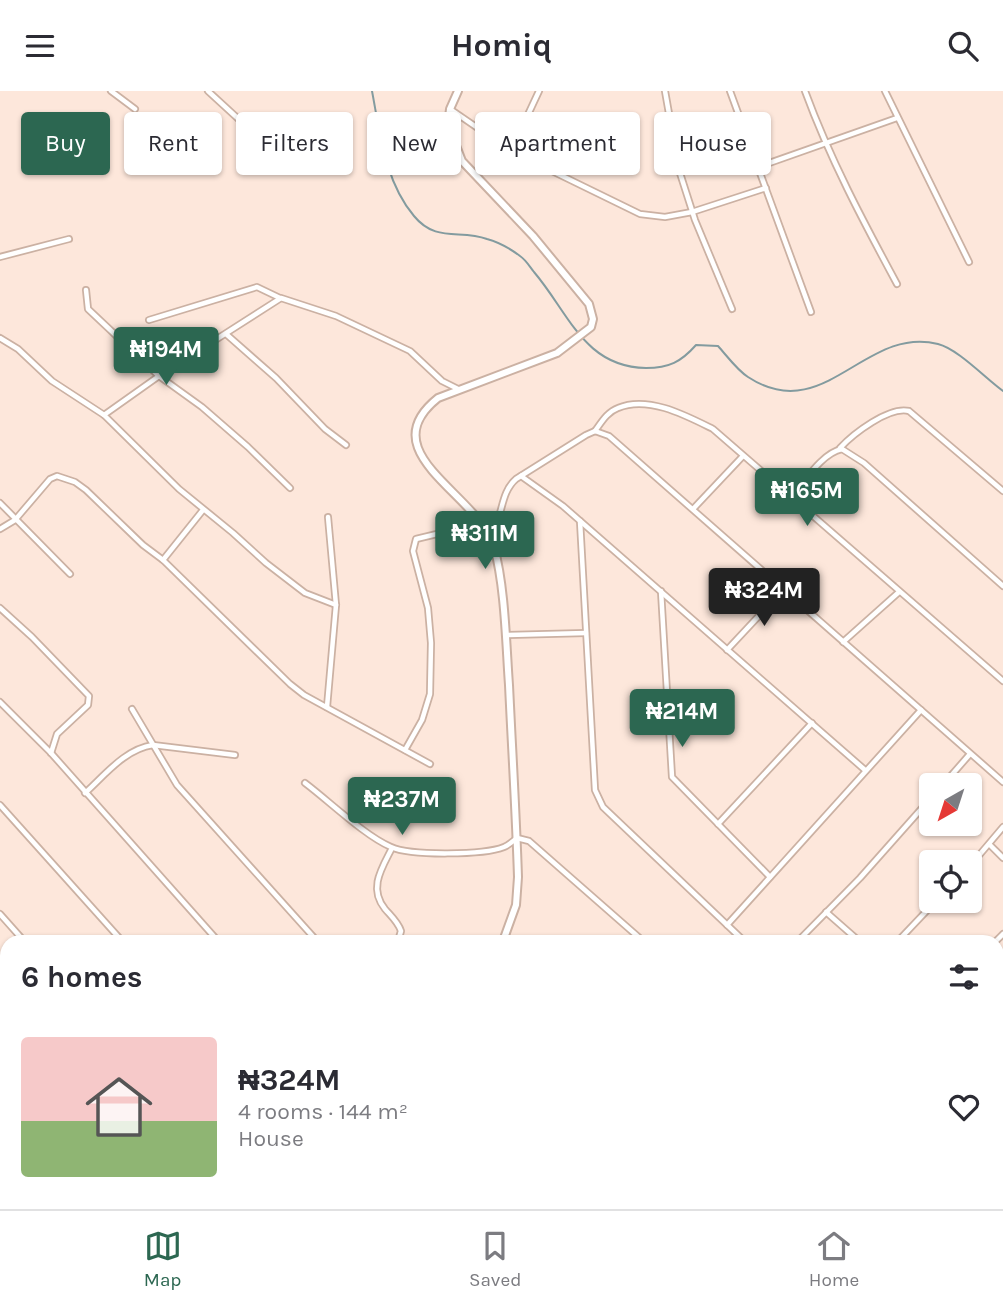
<!DOCTYPE html>
<html lang="en">
<head>
<meta charset="utf-8">
<style>
  :root { --surface:#fff; --page:#f7f7f7; --text:#2b2b33; --muted:#7c7c81; --line:#e1e1e2; --accent:#2c6751 }
  body { margin:0; font-family:Karla,sans-serif; background:var(--page); color:var(--text); height:100vh; display:flex; flex-direction:column; font-size:26px; white-space:nowrap }
  * { box-sizing:border-box; margin:0 }
  p { font-size:23px; color:var(--muted) }
  .icon { flex:none; width:38px; height:38px; fill:none; stroke:currentColor; stroke-width:2; stroke-linecap:round; stroke-linejoin:round }
  .map { position:relative; flex:1; overflow:hidden }
  .drawer { position:absolute; left:0px; top:844px; width:1004px; height:275px; display:flex; flex-direction:column; background:var(--surface); border-radius:21px 21px 0 0; box-shadow:0 2px 5px #0004 }
  .drawer>* { flex:none }
  .banner { position:absolute; left:21px; top:21px; width:962px; height:63px; display:flex; gap:14px }
  .needle { width:46px; rotate:219deg }
  .tools { position:absolute; left:919px; top:682px; display:grid; gap:14px }
  .tools a { display:grid; place-items:center; width:63px; height:63px; border-radius:7px; background:var(--surface); box-shadow:0 2px 5px #0004; font-size:35px }
  .price { position:absolute; translate:-50% -60px; padding:0 16px; border-radius:7px; background:var(--accent); color:#fff; font-size:23px; line-height:46px; filter:drop-shadow(0 2px 4px #0008) }
  .price::after { content:''; position:absolute; left:50%; top:42px; width:21px; height:16px; margin-left:-10px; background:inherit; clip-path:polygon(0 0,100% 0,50% 100%) }
  .price.active { background:#222; color:#fff }
  ul { padding:0; list-style:none }
  li { display:flex; align-items:center; gap:21px; height:175px; padding:0 21px }
  li+li { border-top:2px solid var(--line) }
  li span { display:grid; place-items:center; flex:none; width:196px; height:140px; border-radius:7px; color:#555 }
  li>.icon { margin-inline-start:auto }
  span .icon { width:84px; height:84px; fill:#fffc; stroke-width:1 }
  li b { font-size:30px }
  h2 { display:flex; justify-content:space-between; align-items:center; height:84px; padding:0 21px; font-size:30px }
  .pill { padding:0 24px; border-radius:7px; background:var(--surface); box-shadow:0 2px 5px #0004; font-size:24px; line-height:63px }
  .pill.active { background:var(--accent); color:#fff }
  header { display:flex; justify-content:space-between; align-items:center; height:91px; padding:0 21px; background:var(--surface); font-size:32px; font-weight:700 }
  .tab-bar { display:flex; justify-content:space-around; align-items:center; height:98px; border-top:2px solid var(--line); background:var(--surface); font-size:19px; color:var(--muted) }
  .tab-bar a { display:grid; justify-items:center; gap:4px }
  .tab-bar .active { color:var(--accent) }
  .map>svg:first-child { display:block }
</style>
</head>
<body>
<header><svg class="icon" aria-label="menu" viewBox="0 0 24 24"><path d="M4 6h16M4 12h16M4 18h16"/></svg>Homiq<svg class="icon" aria-label="search" viewBox="0 0 24 24"><circle cx="10" cy="10" r="6"/><path d="M15 15l6 6"/></svg></header>
<div class="map">
<svg width="1003" height="1118" viewBox="0 0 1003 1118">
  <rect width="100%" height="100%" fill="#fde7db"/>
  <g fill="none" stroke-linecap="round" stroke-linejoin="round">
    <path stroke="#839b9f" stroke-width="2" d="M372 0C380 42 385 91 414 125 436 152 460 138 487 148 498 151 512 159 520 165 526 169 530 176 534 181 569 222 584 276 646 277 669 277 681 271 696 254L718 255C727 265 737 279 748 286 824 336 865 234 938 253 958 258 985 287 1003 300"/>
    <g stroke="#cbb1a3" stroke-width="8">
      <g id="minor">
        <path d="M111 0 135 18"/>
        <path d="M208 0 257 45 277 79"/>
        <path d="M665 0 679 79 695 129 732 218"/>
        <path d="M730 0 811 221"/>
        <path d="M805 0C830 68 863 130 897 193"/>
        <path d="M885 0 969 171"/>
        <path d="M450 18 511 60 640 123 665 126 692 121 766 97"/>
        <path d="M511 60 539 0"/>
        <path d="M758 76 897 27"/>
        <path d="M0 166 69 148"/>
        <path d="M86 199 88 218 159 285 202 316 248 356 290 397"/>
        <path d="M149 229 257 196 280 207"/>
        <path d="M226 243 276 287 325 338 346 354"/>
        <path d="M0 247 18 258 52 290 104 324"/>
        <path d="M595 340C601 332 607 321 618 317 648 304 687 325 713 338L1003 590"/>
        <path d="M840 357C853 343 889 315 909 320L1003 400"/>
        <path d="M521 385 563 415 865 679"/>
        <path d="M791 406C805 390 822 362 842 358L864 372 1003 495"/>
        <path d="M0 412 70 483"/>
        <path d="M693 418 743 365"/>
        <path d="M580 430 595 699 603 716 744 850"/>
        <path d="M0 438 15 429 50 388 57 385 75 391 86 399 143 454 163 469 290 593 304 604 430 673"/>
        <path d="M490 443C504 427 499 403 516 388L586 344 595 340 609 345 1003 691"/>
        <path d="M163 469 203 419"/>
        <path d="M661 500 672 686 770 786"/>
        <path d="M336 514 305 502 266 472 233 442 179 398 104 324 159 285 281 207 336 225 410 260 442 290 458 298"/>
        <path d="M0 517 32 546 89 605 88 614 57 643 51 662"/>
        <path d="M506 544 586 542"/>
        <path d="M843 551 899 501"/>
        <path d="M727 559 783 499"/>
        <path d="M0 611 51 662 218 850"/>
        <path d="M327 616 336 514 328 426"/>
        <path d="M132 618 177 694 317 850"/>
        <path d="M405 659 422 629 430 603 431 552 428 517 413 460 416 448 441 442 473 422"/>
        <path d="M305 692C329 710 365 745 391 756 411 765 484 764 504 756 509 754 513 750 517 747L529 750 643 850"/>
        <path d="M942 695 970 663"/>
        <path d="M85 702C105 684 125 658 153 654L235 664"/>
        <path d="M0 714 122 850"/>
        <path d="M718 733 812 632"/>
        <path d="M990 754 1003 767"/>
        <path d="M392 757C382 777 368 797 385 818 391 825 398 831 401 840L398 850"/>
        <path d="M970 775 1003 736"/>
        <path d="M826 821 859 850"/>
        <path d="M0 823 24 850"/>
        <path d="M727 834 921 619"/>
        <path d="M798 850 860 787 931 707"/>
        <path d="M898 850 936 810"/>
        <path d="M996 850 1003 843"/>
        <path d="M998 876 1003 880"/>
        <path d="M0 939 7 950"/>
        <path d="M998 959 1003 953"/>
        <path d="M0 1048 7 1056"/>
        <path d="M339 1111 345 1118"/>
        <path d="M563 1111 570 1118"/>
        <path d="M770 1111 776 1118"/>
        <path d="M876 1111 882 1118"/>
        <path d="M982 1111 989 1118"/>
        <path d="M275 1118 280 1111"/>
        <path d="M387 1118 400 1111"/>
        <path d="M484 1118 490 1111"/>
        <path d="M660 1118H677"/>
        <path d="M755 1118 761 1111"/>
      </g>
    </g>
    <g stroke="#cbb1a3" stroke-width="10">
      <g id="tertiary">
        <path d="M458 0 450 18 448 34 462 70 533 145 589 213 593 228 591 236 557 262 438 307C369 362 479 403 494 456 505 495 506 553 509 594 512 658 516 722 518 786L516 814 503 850"/>
        <path d="M68 1118 81 1111"/>
      </g>
    </g>
    <use href="#minor" stroke="#fff" stroke-width="4.5"/>
    <use href="#tertiary" stroke="#fff" stroke-width="6"/>
  </g>
</svg>
<div class="tools">
<a><svg class="needle" viewBox="-14 -14 28 28"><path d="M0-13l5 13h-10z" fill="#e53935"/><path d="M0 13l5-13h-10z" fill="#7c7c81"/></svg></a>
<a><svg class="icon" aria-label="locate" viewBox="0 0 24 24"><circle cx="12" cy="12" r="6"/><path d="M12 2v4M12 18v4M2 12h4M18 12h4"/></svg></a>
</div>
<b class="price" style="left:166px;top:296px">₦194M</b>
<b class="price" style="left:807px;top:437px">₦165M</b>
<b class="price" style="left:485px;top:480px">₦311M</b>
<b class="price active" style="left:764px;top:537px">₦324M</b>
<b class="price" style="left:682px;top:658px">₦214M</b>
<b class="price" style="left:402px;top:746px">₦237M</b>
<div class="banner">
<a class="pill active">Buy</a>
<a class="pill">Rent</a>
<a class="pill">Filters</a>
<a class="pill">New</a>
<a class="pill">Apartment</a>
<a class="pill">House</a>
</div>
<section class="drawer">
<h2>6 homes<svg class="icon" aria-label="filters" viewBox="0 0 24 24"><path d="M4 7h16M4 17h16"/><circle cx="9" cy="7" r="2"/><circle cx="15" cy="17" r="2"/></svg></h2>
<ul>
<li><span style="background:linear-gradient(#f6c9c9 60%,#8fb573 0)"><svg class="icon" aria-label="home" viewBox="0 0 24 24"><path d="M3 11l9-7 9 7M6 9v11h12V9"/></svg></span><div><b>₦324M</b><p>4 rooms · 144 m²</p><p>House</p></div><svg class="icon" aria-label="heart" viewBox="0 0 24 24"><path d="M12 20l-8-8c-3-5 5-10 8-4 3-6 11-1 8 4z"/></svg></li>
</ul>
</section>
</div>
<nav class="tab-bar">
<a class="active"><svg class="icon" aria-label="map" viewBox="0 0 24 24"><path d="M3 6l6-2 6 2 6-2v14l-6 2-6-2-6 2zM9 4v14M15 6v14"/></svg>Map</a>
<a><svg class="icon" aria-label="saved" viewBox="0 0 24 24"><path d="M7 4h10v16l-5-4-5 4z"/></svg>Saved</a>
<a><svg class="icon" aria-label="home" viewBox="0 0 24 24"><path d="M3 11l9-7 9 7M6 9v11h12V9"/></svg>Home</a>
</nav>
</body>
</html>
